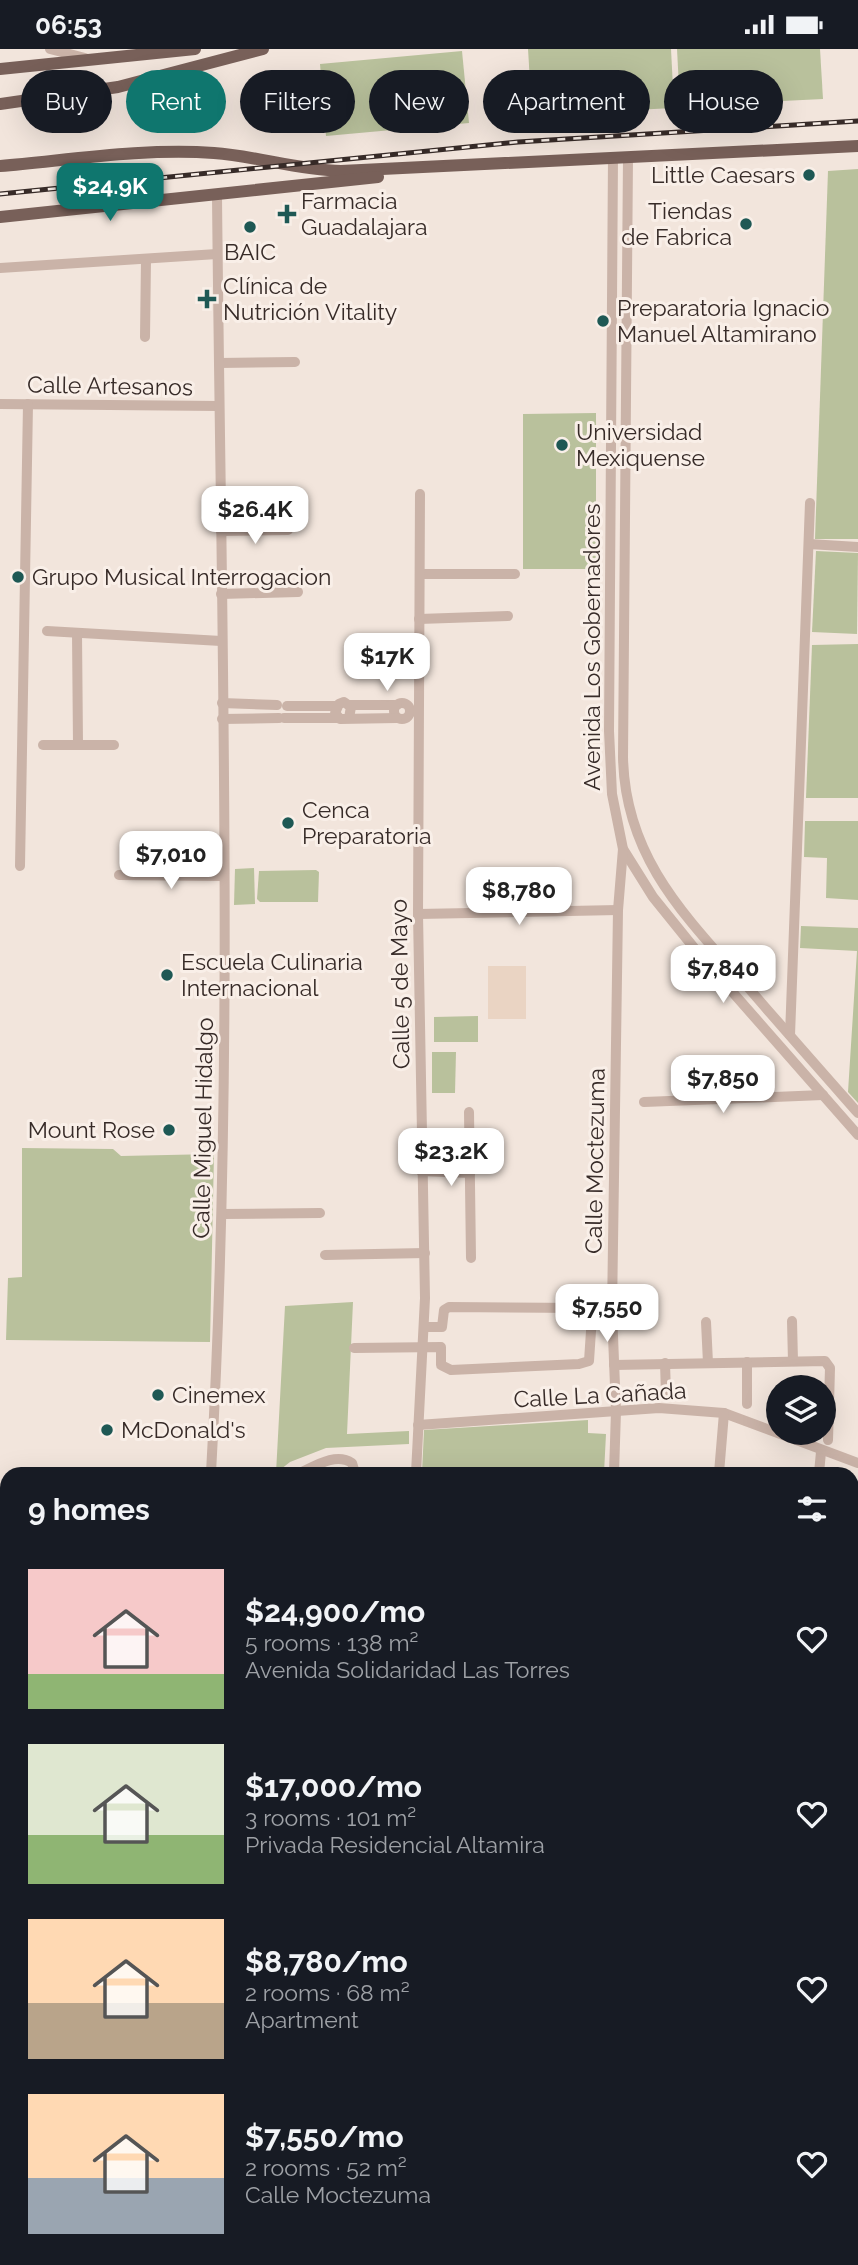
<!DOCTYPE html>
<html lang="en">
<head>
<meta charset="utf-8">
<style>
  :root { --surface:#171b24; --page:#20242c; --text:#f1f3f6; --muted:#9ea1a6; --accent:#0f766e }
  body { margin:0; font-family:Raleway,sans-serif; background:var(--page); color:var(--text); height:100vh; display:flex; flex-direction:column; font-size:26px; white-space:nowrap }
  * { box-sizing:border-box; margin:0 }
  p { font-size:23px; color:var(--muted) }
  .icon { flex:none; width:38px; height:38px; fill:none; stroke:currentColor; stroke-width:2; stroke-linecap:round; stroke-linejoin:round }
  .map { position:relative; flex:1; overflow:hidden }
  .panel { position:absolute; left:0px; top:1418px; width:859px; height:800px; display:flex; flex-direction:column; background:var(--surface); border-radius:21px 21px 0 0; box-shadow:0 7px 28px #0002 }
  .panel>* { flex:none }
  .guide { position:absolute; left:21px; top:21px; width:817px; height:63px; display:flex; gap:14px }
  .controls { position:absolute; left:766px; top:1326px; display:grid; gap:14px }
  .controls a { display:grid; place-items:center; width:70px; height:70px; border-radius:50%; background:var(--surface); box-shadow:0 7px 28px #0002; font-size:35px }
  .price { position:absolute; translate:-50% -60px; padding:0 16px; border-radius:14px; background:#fff; color:#222; font-size:23px; line-height:46px; filter:drop-shadow(0 2px 4px #0008) }
  .price::after { content:''; position:absolute; left:50%; top:42px; width:21px; height:16px; margin-left:-10px; background:inherit; clip-path:polygon(0 0,100% 0,50% 100%) }
  .price.selected { background:var(--accent); color:#fff }
  ul { padding:0; list-style:none }
  li { display:flex; align-items:center; gap:21px; height:175px; padding:0 28px }
  li span { display:grid; place-items:center; flex:none; width:196px; height:140px; border-radius:0px; color:#555 }
  li>.icon { margin-inline-start:auto }
  span .icon { width:84px; height:84px; fill:#fffc; stroke-width:1 }
  li b { font-size:30px }
  h2 { display:flex; justify-content:space-between; align-items:center; height:84px; padding:0 28px; font-size:30px }
  .pill { padding:0 24px; border-radius:32px; background:var(--surface); box-shadow:0 7px 28px #0002; font-size:24px; line-height:63px }
  .pill.selected { background:var(--accent); color:#fff }
  .status { display:flex; justify-content:space-between; align-items:center; height:49px; padding:0 35px; background:var(--surface); direction:ltr }
  .status svg { height:19px; fill:currentColor }
  .map>svg:first-child { display:block }
</style>
</head>
<body>
<div class="status"><b>06:53</b><svg viewBox="0 0 49 12"><path d="M0 12V9h3v3zM5 12V6h3v6zM10 12V3h3v9zM15 12V0h3v12zM26 1h20v11H26zM47 4h2v5h-2z"/></svg></div>
<div class="map">
<svg width="858" height="2216" viewBox="0 0 858 2216">
  <rect width="100%" height="100%" fill="#f2e5dc"/>
  <g fill="#b9c19c">
    <path d="M528 0H671L674 59 532 66Z"/>
    <path d="M677 0H820L823 50 680 57Z"/>
    <path d="M462 2 469 74 326 87 320 15Z"/>
    <path d="M858 120V490H815L828 122Z"/>
    <path d="M596 364V520H523V365Z"/>
    <path d="M816 502 858 504 857 585 812 583Z"/>
    <path d="M858 595V749H806L812 596Z"/>
    <path d="M805 772H858V851L826 849 827 809 804 808Z"/>
    <path d="M254 819 255 855 234 856 235 820Z"/>
    <path d="M316 821 319 823 318 853H260L257 850 259 822Z"/>
    <path d="M801 877 858 879V1054L848 1043 857 902 800 899Z"/>
    <path d="M478 967V993H434V968Z"/>
    <path d="M432 1003H456L455 1044H432Z"/>
    <path d="M22 1099 113 1100 121 1107 214 1105 210 1293 6 1291 8 1229 22 1228Z"/>
    <path d="M353 1253 347 1385 409 1382V1395L326 1399 290 1413 276 1424 285 1257Z"/>
    <path d="M588 1371V1384L606 1385 604 1424H422L424 1381Z"/>
    <rect x="0" y="1606" width="7" height="140"/>
  </g>
  <rect fill="#ead4c3" x="488" y="917" width="38" height="53"/>
  <g fill="none" stroke-linecap="round" stroke-linejoin="round">
    <g stroke="#cab3a8" stroke-width="10">
      <path d="M50 0 85 9"/>
      <path d="M613 108 609 682 612 745 623 800 653 848 699 905 858 1086"/>
      <path d="M628 108 623 708C625 808 684 866 746 936 783 979 821 1022 858 1064"/>
      <path d="M0 219 217 205"/>
      <path d="M145 288 146 210"/>
      <path d="M219 314 295 313"/>
      <path d="M0 355 219 357"/>
      <path d="M221 482 288 481"/>
      <path d="M809 495 858 498"/>
      <path d="M420 525H515"/>
      <path d="M221 545 298 543"/>
      <path d="M419 570 508 567"/>
      <path d="M47 582 221 592"/>
      <path d="M77 584 78 696"/>
      <circle cx="402" cy="662" r="8"/>
      <path d="M222 654 277 656"/>
      <path d="M350 656H397"/>
      <path d="M287 657H337"/>
      <path d="M284 669H338"/>
      <path d="M349 669 351 658 344 653 339 655 335 664 340 670 397 669"/>
      <path d="M222 670 279 669"/>
      <path d="M43 696H114"/>
      <path d="M20 817 28 355"/>
      <path d="M119 826 223 827"/>
      <path d="M418 865 618 861"/>
      <path d="M790 986 810 454"/>
      <path d="M644 1053 823 1046"/>
      <path d="M469 1063 471 1209"/>
      <path d="M421 1122 470 1124"/>
      <path d="M222 1165 320 1164"/>
      <path d="M325 1206 425 1204"/>
      <path d="M792 1272 793 1312"/>
      <path d="M706 1273 708 1314"/>
      <path d="M354 1299 441 1298V1316L451 1321 579 1315 589 1312 592 1267 584 1259 449 1258 444 1261 442 1278H425"/>
      <path d="M665 1314 666 1345"/>
      <path d="M614 1316 825 1312 830 1319 828 1391"/>
      <path d="M747 1355V1313"/>
      <path d="M418 1376 659 1359 724 1364 858 1414"/>
      <path d="M211 1424C235 999 221 572 217 146"/>
      <path d="M300 1424C315 1417 336 1403 352 1414L355 1424"/>
      <path d="M416 1424 425 1249 418 865 420 445"/>
      <path d="M614 1424 616 1362 612 1262 618 861 623 800"/>
      <path d="M719 1424 724 1364"/>
      <path d="M819 1424 821 1403"/>
      <path d="M0 1577H7"/>
      <path d="M0 1597H7"/>
      <path d="M852 1719 858 1712"/>
      <path d="M852 1918H858"/>
      <path d="M0 2022 7 2023"/>
      <path d="M0 2089 7 2056"/>
      <path d="M141 2216 142 2210"/>
      <path d="M348 2216 349 2210"/>
      <path d="M561 2216 562 2210"/>
      <path d="M771 2216V2210"/>
    </g>
    <g stroke="#786059" stroke-width="12">
      <path d="M0 20 195 0"/>
      <path d="M0 55 118 38 263 0"/>
      <path d="M0 117C70 111 143 99 214 104 257 107 297 121 341 122L858 97"/>
      <path d="M0 168 378 128"/>
    </g>
    <g stroke="#372b28" stroke-width="5">
      <path id="rail" d="M0 145 518 93 858 72"/>
    </g>
    <use href="#rail" stroke="#f9efe8" stroke-width="2.5" stroke-dasharray="8" stroke-linecap="butt"/>
  </g>
  <g fill="#1e5854" stroke="#f9efe8" stroke-width="2.5">
    <circle cx="809" cy="126" r="7"/>
    <path d="M283.5 154.5h7v7h7v7h-7v7h-7v-7h-7v-7h7z"/>
    <circle cx="746" cy="175" r="7"/>
    <circle cx="250" cy="178" r="7"/>
    <path d="M203.5 239.5h7v7h7v7h-7v7h-7v-7h-7v-7h7z"/>
    <circle cx="603" cy="272" r="7"/>
    <circle cx="562" cy="396" r="7"/>
    <circle cx="18" cy="528" r="7"/>
    <circle cx="288" cy="774" r="7"/>
    <circle cx="167" cy="926" r="7"/>
    <circle cx="169" cy="1081" r="7"/>
    <circle cx="158" cy="1346" r="7"/>
    <circle cx="107" cy="1381" r="7"/>
  </g>
  <g text-anchor="middle" stroke-width="6" stroke-linejoin="round" paint-order="stroke">
    <g font-size="23" fill="#372b28" stroke="#f9efe8" text-anchor="start">
      <text x="795" y="134" text-anchor="end">Little Caesars</text>
      <text x="301" y="160">Farmacia<tspan x="301" dy="26">Guadalajara</tspan></text>
      <text x="732" y="170" text-anchor="end">Tiendas<tspan x="732" dy="26">de Fabrica</tspan></text>
      <text x="250" y="211" text-anchor="middle">BAIC</text>
      <text x="223" y="245">Clínica de<tspan x="223" dy="26">Nutrición Vitality</tspan></text>
      <text x="617" y="267">Preparatoria Ignacio<tspan x="617" dy="26">Manuel Altamirano</tspan></text>
      <text x="576" y="391">Universidad<tspan x="576" dy="26">Mexiquense</tspan></text>
      <text x="32" y="536">Grupo Musical Interrogacion</text>
      <text x="302" y="769">Cenca<tspan x="302" dy="26">Preparatoria</tspan></text>
      <text x="181" y="921">Escuela Culinaria<tspan x="181" dy="26">Internacional</tspan></text>
      <text x="155" y="1089" text-anchor="end">Mount Rose</text>
      <text x="172" y="1354">Cinemex</text>
      <text x="121" y="1389">McDonald's</text>
    </g>
    <g font-size="23" fill="#372b28" stroke="#f9efe8">
      <text transform="translate(110 337) rotate(1)" y="8">Calle Artesanos</text>
      <text transform="translate(592 598) rotate(-90)" y="8">Avenida Los Gobernadores</text>
      <text transform="translate(400 935) rotate(-91)" y="8">Calle 5 de Mayo</text>
      <text transform="translate(203 1079) rotate(-89)" y="8">Calle Miguel Hidalgo</text>
      <text transform="translate(595 1112) rotate(-89)" y="8">Calle Moctezuma</text>
      <text transform="translate(600 1346) rotate(-3)" y="8">Calle La Cañada</text>
    </g>
  </g>
</svg>
<div class="controls">
<a><svg class="icon" aria-label="layers" viewBox="0 0 24 24"><path d="M12 4l9 5-9 5-9-5zM3 14l9 5 9-5"/></svg></a>
</div>
<b class="price selected" style="left:110px;top:174px">$24.9K</b>
<b class="price" style="left:255px;top:497px">$26.4K</b>
<b class="price" style="left:387px;top:644px">$17K</b>
<b class="price" style="left:171px;top:842px">$7,010</b>
<b class="price" style="left:519px;top:878px">$8,780</b>
<b class="price" style="left:723px;top:956px">$7,840</b>
<b class="price" style="left:723px;top:1066px">$7,850</b>
<b class="price" style="left:451px;top:1139px">$23.2K</b>
<b class="price" style="left:607px;top:1295px">$7,550</b>
<div class="guide">
<a class="pill">Buy</a>
<a class="pill selected">Rent</a>
<a class="pill">Filters</a>
<a class="pill">New</a>
<a class="pill">Apartment</a>
<a class="pill">House</a>
</div>
<section class="panel">
<h2>9 homes<svg class="icon" aria-label="filters" viewBox="0 0 24 24"><path d="M4 7h16M4 17h16"/><circle cx="9" cy="7" r="2"/><circle cx="15" cy="17" r="2"/></svg></h2>
<ul>
<li><span style="background:linear-gradient(#f6c9c9 75%,#8fb573 0)"><svg class="icon" aria-label="home" viewBox="0 0 24 24"><path d="M3 11l9-7 9 7M6 9v11h12V9"/></svg></span><div><b>$24,900/mo</b><p>5 rooms · 138 m²</p><p>Avenida Solidaridad Las Torres</p></div><svg class="icon" aria-label="heart" viewBox="0 0 24 24"><path d="M12 20l-8-8c-3-5 5-10 8-4 3-6 11-1 8 4z"/></svg></li>
<li><span style="background:linear-gradient(#dfe7d0 65%,#8fb573 0)"><svg class="icon" aria-label="home" viewBox="0 0 24 24"><path d="M3 11l9-7 9 7M6 9v11h12V9"/></svg></span><div><b>$17,000/mo</b><p>3 rooms · 101 m²</p><p>Privada Residencial Altamira</p></div><svg class="icon" aria-label="heart" viewBox="0 0 24 24"><path d="M12 20l-8-8c-3-5 5-10 8-4 3-6 11-1 8 4z"/></svg></li>
<li><span style="background:linear-gradient(#ffd9b3 60%,#b9a48a 0)"><svg class="icon" aria-label="home" viewBox="0 0 24 24"><path d="M3 11l9-7 9 7M6 9v11h12V9"/></svg></span><div><b>$8,780/mo</b><p>2 rooms · 68 m²</p><p>Apartment</p></div><svg class="icon" aria-label="heart" viewBox="0 0 24 24"><path d="M12 20l-8-8c-3-5 5-10 8-4 3-6 11-1 8 4z"/></svg></li>
<li><span style="background:linear-gradient(#ffd9b3 60%,#9aa5b1 0)"><svg class="icon" aria-label="home" viewBox="0 0 24 24"><path d="M3 11l9-7 9 7M6 9v11h12V9"/></svg></span><div><b>$7,550/mo</b><p>2 rooms · 52 m²</p><p>Calle Moctezuma</p></div><svg class="icon" aria-label="heart" viewBox="0 0 24 24"><path d="M12 20l-8-8c-3-5 5-10 8-4 3-6 11-1 8 4z"/></svg></li>
</ul>
</section>
</div>
</body>
</html>
